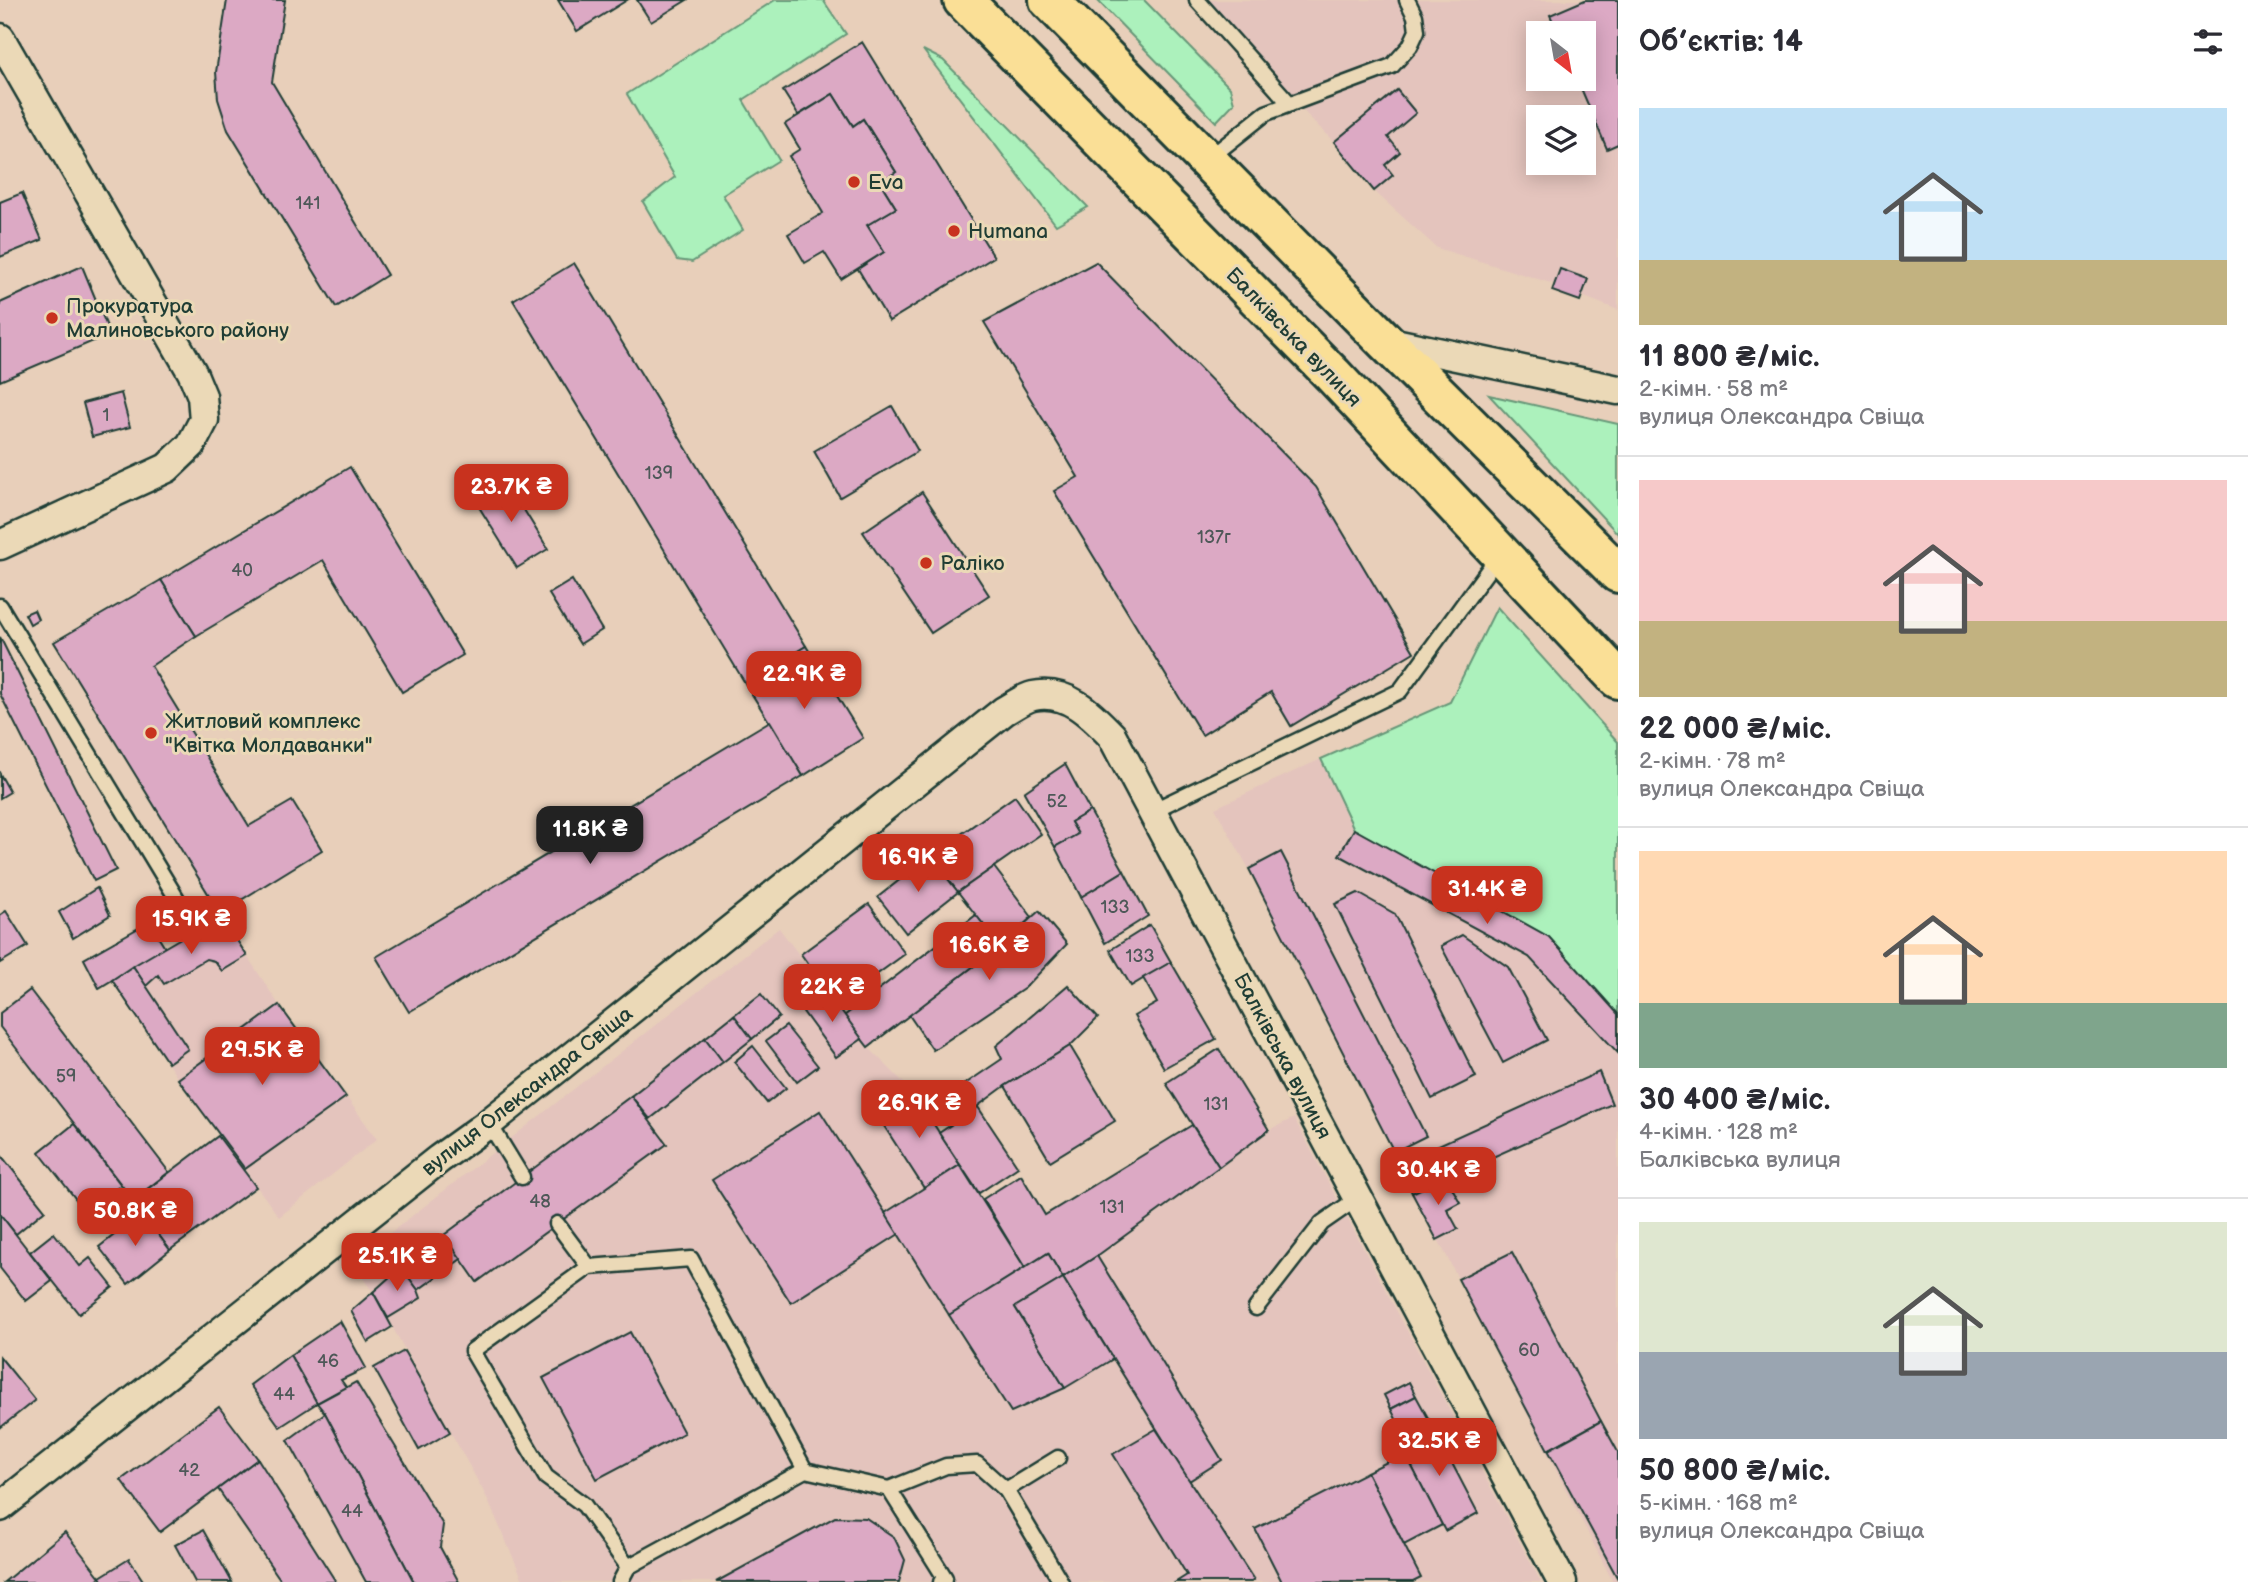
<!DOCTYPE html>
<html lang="uk">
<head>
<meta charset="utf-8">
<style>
  :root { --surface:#fff; --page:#f7f7f7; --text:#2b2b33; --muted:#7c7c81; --line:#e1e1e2; --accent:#c8321e }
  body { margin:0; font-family:"Balsamiq Sans",sans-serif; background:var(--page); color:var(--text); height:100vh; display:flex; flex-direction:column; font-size:26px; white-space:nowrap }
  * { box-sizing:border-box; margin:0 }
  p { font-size:23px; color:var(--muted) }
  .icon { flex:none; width:38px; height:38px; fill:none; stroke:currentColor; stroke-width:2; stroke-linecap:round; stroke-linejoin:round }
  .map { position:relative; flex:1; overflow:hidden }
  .panel { display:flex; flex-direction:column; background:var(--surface); width:630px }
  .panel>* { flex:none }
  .needle { width:46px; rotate:149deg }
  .tools { position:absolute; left:1526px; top:21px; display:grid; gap:14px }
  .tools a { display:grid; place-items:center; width:70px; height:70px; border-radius:0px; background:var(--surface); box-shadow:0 4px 18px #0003; font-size:35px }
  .price { position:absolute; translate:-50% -60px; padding:0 16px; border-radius:14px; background:var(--accent); color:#fff; font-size:23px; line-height:46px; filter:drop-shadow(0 2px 4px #0008) }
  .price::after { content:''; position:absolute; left:50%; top:42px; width:21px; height:16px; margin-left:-10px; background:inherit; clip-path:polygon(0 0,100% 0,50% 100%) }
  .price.active { background:#222; color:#fff }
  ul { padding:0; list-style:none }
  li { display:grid; align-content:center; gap:14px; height:371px; padding:0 21px }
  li+li { border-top:2px solid var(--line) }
  li span { display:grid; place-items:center; height:217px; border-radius:0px; color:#555 }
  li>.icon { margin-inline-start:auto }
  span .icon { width:126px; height:126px; fill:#fffc; stroke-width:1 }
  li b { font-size:30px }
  h2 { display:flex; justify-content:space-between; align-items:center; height:84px; padding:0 21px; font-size:30px }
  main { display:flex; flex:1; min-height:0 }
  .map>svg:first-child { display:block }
</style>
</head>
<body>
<main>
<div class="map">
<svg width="1618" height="1582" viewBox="0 0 1618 1582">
  <rect width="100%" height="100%" fill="#e8cfba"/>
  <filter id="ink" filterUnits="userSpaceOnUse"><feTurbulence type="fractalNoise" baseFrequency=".0143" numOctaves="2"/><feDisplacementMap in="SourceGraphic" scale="14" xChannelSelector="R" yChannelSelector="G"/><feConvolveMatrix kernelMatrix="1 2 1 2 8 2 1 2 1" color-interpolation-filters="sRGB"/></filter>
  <g filter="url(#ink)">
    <g fill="#e4c4bd" fill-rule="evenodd">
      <path d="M1194 0H1618V310L1582 296 1580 301 1552 291 1554 284 1437 248 1374 191 1334 142ZM1538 33H1584V79H1538ZM1538 117H1584V163H1538Z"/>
      <path d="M1321 759 1354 829 1549 937 1618 1014V1582H1613L1249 869 1215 808Z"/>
      <path d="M229 928 279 1005 377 1139 279 1217 178 1079 112 980 191 932 214 938Z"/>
      <path d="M779 928 868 1047 913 1092 1025 1267 1063 1278 1097 1256 1269 1130 1294 1118 1541 1582H524L485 1494 373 1292 352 1263Z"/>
    </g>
    <g fill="#acf1bc" stroke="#669778" stroke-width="2">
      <path d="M775 0H823L846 34 743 100 779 160 723 195 743 230 692 262 677 260 643 202 675 177 627 94Z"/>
      <path d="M1097 0H1144L1230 88 1234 103 1216 122Z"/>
      <path d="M923 50 943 60 1088 207 1056 225Z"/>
      <path d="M1489 395 1618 424V534Z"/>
      <path d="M1497 607 1618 742V1014L1549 937 1354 829 1321 759 1450 702Z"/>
    </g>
    <g fill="#dca9c4" stroke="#1f3d34" stroke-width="2">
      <path d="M227 0H285L272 82 387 275 336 307 228 130 218 99 216 72Z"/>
      <path d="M558 0H627L577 31Z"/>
      <path d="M637 0H687L651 22Z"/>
      <path d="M1585 0H1618V144L1607 149 1577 79H1584V33H1558L1550 15Z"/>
      <path d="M862 42 994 257 889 321 858 269 884 252 867 225 896 208 880 182 896 172 863 119 853 126 833 94 798 115 783 91Z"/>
      <path d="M1397 90 1416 113 1388 137 1400 152 1385 165 1393 175 1374 191 1334 142Z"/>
      <path d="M833 94 853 126 863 119 896 172 880 182 896 208 867 225 884 252 841 279 824 252 805 263 788 234 823 213 789 156 800 149 785 124Z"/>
      <path d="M22 193 42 240 0 257V202Z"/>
      <path d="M1096 262 1316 487 1414 652 1291 726 1271 692 1202 735 1054 491 1078 477 984 322Z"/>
      <path d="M574 263 806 646 745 683 513 300Z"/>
      <path d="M82 266 110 334 0 381V303Z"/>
      <path d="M1560 269 1588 279 1580 301 1552 291Z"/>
      <path d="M121 393 130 427 92 437 83 403Z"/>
      <path d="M892 406 918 451 840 497 814 451Z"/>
      <path d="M350 467 463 655 402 692 323 560 196 636 161 580Z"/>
      <path d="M505 479 548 549 517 568 474 499Z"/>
      <path d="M922 492 989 595 931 633 863 532Z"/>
      <path d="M161 580 196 636 151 666 249 826 292 801 322 850 220 913 54 642Z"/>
      <path d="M572 580 602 630 580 644 549 594Z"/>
      <path d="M34 610 38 619 30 624 25 614Z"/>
      <path d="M0 637 116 870 94 881 0 694Z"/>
      <path d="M806 646 863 738 803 776 745 683Z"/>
      <path d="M770 721 803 776 409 1012 376 957Z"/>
      <path d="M1065 764 1090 811 1071 822 1078 834 1055 847 1024 792Z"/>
      <path d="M0 774 10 792 0 798Z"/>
      <path d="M1015 796 1041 834 958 892 930 856Z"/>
      <path d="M1090 811 1124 871 1081 897 1055 847 1078 834 1071 822Z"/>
      <path d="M1354 829 1549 937 1618 1014V1053L1529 957 1339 855Z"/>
      <path d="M1281 852 1426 1136 1394 1152 1249 869Z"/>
      <path d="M930 856 958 892 906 933 878 897Z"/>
      <path d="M994 867 1032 917 1000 946 958 892Z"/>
      <path d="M1124 871 1148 916 1105 943 1081 897Z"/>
      <path d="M97 888 110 915 73 938 59 912Z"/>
      <path d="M1358 893 1395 914 1476 1077 1432 1099 1335 904Z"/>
      <path d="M869 904 905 954 836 1004 801 954Z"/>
      <path d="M6 911 28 946 0 963V915Z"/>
      <path d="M1039 911 1067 944 1025 988 933 1050 909 1015 1000 946Z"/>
      <path d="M976 915 1000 946 868 1047 844 1016Z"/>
      <path d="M149 922 165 948 99 988 84 959Z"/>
      <path d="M1150 925 1171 962 1131 986 1110 950Z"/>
      <path d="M229 928 247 956 222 971 214 961 206 959 164 984 158 975 146 986 133 966 191 932 214 938Z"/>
      <path d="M1462 935 1508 967 1547 1040 1503 1063 1441 946Z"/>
      <path d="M1171 962 1216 1039 1164 1068 1134 1016 1157 1003 1143 978Z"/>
      <path d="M133 966 188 1049 168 1063 112 980Z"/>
      <path d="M1068 985 1098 1018 1070 1046 1005 1086 956 1122 940 1101 1002 1059 996 1046Z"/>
      <path d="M30 990 169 1172 133 1200 0 1027V1013Z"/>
      <path d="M827 991 862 1039 836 1057 801 1009Z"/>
      <path d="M761 994 779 1017 752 1039 734 1015Z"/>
      <path d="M279 1005 346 1097 245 1169 178 1079Z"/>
      <path d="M734 1015 752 1039 723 1062 705 1038Z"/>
      <path d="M786 1026 818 1066 797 1082 766 1041Z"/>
      <path d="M705 1038 723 1062 650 1119 631 1096Z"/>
      <path d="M753 1046 786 1088 767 1103 734 1062Z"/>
      <path d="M1070 1046 1115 1121 1050 1161 1005 1086Z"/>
      <path d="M1219 1049 1269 1130 1219 1167 1166 1083Z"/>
      <path d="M1599 1072 1612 1104 1412 1193 1399 1163Z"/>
      <path d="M913 1092 960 1165 924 1188 877 1115Z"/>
      <path d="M631 1096 667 1144 477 1282 444 1235Z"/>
      <path d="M978 1107 1018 1167 979 1193 939 1133Z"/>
      <path d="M820 1111 899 1234 791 1303 712 1180Z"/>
      <path d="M74 1124 121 1185 86 1212 39 1152Z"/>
      <path d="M1192 1125 1219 1167 1097 1256 1063 1278 1048 1253 1025 1268 983 1199 1021 1175 1045 1215Z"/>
      <path d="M218 1136 256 1187 170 1250 133 1200Z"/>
      <path d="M0 1154 45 1210 16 1234 0 1214Z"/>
      <path d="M960 1165 1025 1268 949 1315 885 1213Z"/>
      <path d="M1446 1177 1460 1202 1447 1209 1458 1229 1437 1240 1412 1193Z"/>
      <path d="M142 1213 170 1250 128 1284 99 1247Z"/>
      <path d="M0 1214 52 1281 26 1301 0 1268Z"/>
      <path d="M54 1233 80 1266 90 1258 113 1287 79 1314 30 1252Z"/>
      <path d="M444 1235 461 1259 418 1290 401 1267Z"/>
      <path d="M1512 1252 1601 1421 1548 1450 1458 1279Z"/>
      <path d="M1048 1253 1063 1278 1015 1307 1065 1388 1011 1412 949 1315Z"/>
      <path d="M1097 1256 1222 1460 1189 1481 1063 1278Z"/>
      <path d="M401 1267 418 1290 421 1298 388 1318 373 1292Z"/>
      <path d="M1063 1278 1113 1359 1065 1388 1015 1307Z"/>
      <path d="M373 1292 392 1327 368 1342 351 1311Z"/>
      <path d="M340 1321 366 1368 341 1380 346 1387 317 1403 290 1355Z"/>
      <path d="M630 1332 684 1433 597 1479 543 1378Z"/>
      <path d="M404 1351 450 1432 419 1450 374 1368Z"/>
      <path d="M290 1355 317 1403 280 1427 250 1385Z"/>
      <path d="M0 1357 8 1367 0 1372Z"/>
      <path d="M0 1357 35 1400 0 1428Z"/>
      <path d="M356 1382 443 1525 440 1547 459 1582H414L325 1413 317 1403Z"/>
      <path d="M1409 1382 1416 1396 1391 1409 1384 1395Z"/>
      <path d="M1416 1396 1432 1425 1406 1439 1391 1409Z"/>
      <path d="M219 1407 258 1459 160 1532 121 1480Z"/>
      <path d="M325 1413 414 1582H366L288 1440Z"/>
      <path d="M1601 1421 1618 1452V1579L1548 1450Z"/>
      <path d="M1432 1425 1478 1513 1445 1531 1399 1442Z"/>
      <path d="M1156 1429 1254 1580 1251 1582H1176L1187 1575 1113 1454Z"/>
      <path d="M1405 1453 1442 1525 1404 1545 1367 1472Z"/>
      <path d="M258 1459 336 1582H282L218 1489Z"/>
      <path d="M1367 1472 1421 1578 1413 1582H1282L1255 1529Z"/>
      <path d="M835 1517 866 1518 894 1537 905 1560 899 1582H716Z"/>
      <path d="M203 1530 232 1582H195L175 1545Z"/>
      <path d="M65 1532 100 1577 94 1582H4Z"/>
      <path d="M129 1559 144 1582H103L100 1577Z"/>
    </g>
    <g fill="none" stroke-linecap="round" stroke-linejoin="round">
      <g stroke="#1f3d34" stroke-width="19">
        <g id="lane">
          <path d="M1197 0 1290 104"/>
          <path d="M1207 160 1266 113 1392 66 1410 46 1417 31 1415 16 1407 0"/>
          <path d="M0 606 177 899"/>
          <path d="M1152 811 1400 691 1499 555"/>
          <path d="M489 1123 522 1177"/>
          <path d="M557 1224 589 1267"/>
          <path d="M1256 1308 1322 1223 1358 1198"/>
          <path d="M805 1470 691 1259 589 1267 472 1351 546 1477 584 1505 628 1567 805 1470 889 1489 945 1578 941 1582"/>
          <path d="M889 1489 946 1466 977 1464 1006 1490 1061 1582"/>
          <path d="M1006 1490 1058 1458"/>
          <path d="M620 1582 628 1567"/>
        </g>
      </g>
      <g stroke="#1f3d34" stroke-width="33">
        <g id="street">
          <path d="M0 38 192 372 202 396 204 420 191 445 167 468 0 545"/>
          <path d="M1385 341 1618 390"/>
          <path d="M0 1507 439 1159 489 1123 1004 711C1013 706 1024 698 1033 696 1067 689 1091 714 1112 736L1562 1582"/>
        </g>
      </g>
      <g stroke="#1f3d34" stroke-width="44">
        <g id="primary">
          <path d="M963 0 1333 375 1618 679"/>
          <path d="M1049 0 1385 341 1618 573"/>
        </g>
      </g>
      <use href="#lane" stroke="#ebd9b7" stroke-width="14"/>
      <use href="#street" stroke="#ebd9b7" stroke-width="28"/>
      <use href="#primary" stroke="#fadf96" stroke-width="38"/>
    </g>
  </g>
  <g fill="#c8321e" stroke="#ebd9b7" stroke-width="2.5">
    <circle cx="854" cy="182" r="7"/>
    <circle cx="954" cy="231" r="7"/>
    <circle cx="52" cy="318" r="7"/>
    <circle cx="926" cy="563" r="7"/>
    <circle cx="151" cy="733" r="7"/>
  </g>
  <g text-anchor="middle" stroke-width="6" stroke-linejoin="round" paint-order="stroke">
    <g font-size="18" fill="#4e5858">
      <text x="308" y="209">141</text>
      <text x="106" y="421">1</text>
      <text x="659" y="479">139</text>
      <text x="1214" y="543">137г</text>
      <text x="242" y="576">40</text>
      <text x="1057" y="807">52</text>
      <text x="1115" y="913">133</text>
      <text x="1140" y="962">133</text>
      <text x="66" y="1082">59</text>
      <text x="1216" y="1110">131</text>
      <text x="540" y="1207">48</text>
      <text x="1112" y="1213">131</text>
      <text x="1529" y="1356">60</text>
      <text x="328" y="1367">46</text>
      <text x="284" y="1400">44</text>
      <text x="189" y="1476">42</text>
      <text x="352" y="1517">44</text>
    </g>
    <g font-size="21" fill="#1f3d34" stroke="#ebd9b7" text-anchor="start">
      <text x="868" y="189">Eva</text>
      <text x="968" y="238">Humana</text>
      <text x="66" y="313">Прокуратура<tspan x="66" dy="24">Малиновського району</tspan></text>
      <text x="940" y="570">Раліко</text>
      <text x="165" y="728">Житловий комплекс<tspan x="165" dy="24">"Квітка Молдаванки"</tspan></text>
    </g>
    <g font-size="21" fill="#1f3d34" stroke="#ebd9b7">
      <text transform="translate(1294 337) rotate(46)" y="7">Балківська вулиця</text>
      <text transform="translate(1283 1056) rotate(62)" y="7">Балківська вулиця</text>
      <text transform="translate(527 1091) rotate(-38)" y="7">вулиця Олександра Свіща</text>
    </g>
  </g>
</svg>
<div class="tools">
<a><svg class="needle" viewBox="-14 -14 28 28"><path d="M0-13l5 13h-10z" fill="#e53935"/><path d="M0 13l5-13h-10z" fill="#7c7c81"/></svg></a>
<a><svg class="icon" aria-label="layers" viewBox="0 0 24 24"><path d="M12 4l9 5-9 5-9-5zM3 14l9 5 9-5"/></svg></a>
</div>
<b class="price" style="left:511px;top:524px">23.7K ₴</b>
<b class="price" style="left:804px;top:711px">22.9K ₴</b>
<b class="price active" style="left:590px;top:866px">11.8K ₴</b>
<b class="price" style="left:918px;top:894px">16.9K ₴</b>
<b class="price" style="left:1487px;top:926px">31.4K ₴</b>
<b class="price" style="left:191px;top:956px">15.9K ₴</b>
<b class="price" style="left:989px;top:982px">16.6K ₴</b>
<b class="price" style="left:832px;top:1024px">22K ₴</b>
<b class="price" style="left:262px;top:1087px">29.5K ₴</b>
<b class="price" style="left:919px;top:1140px">26.9K ₴</b>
<b class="price" style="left:1438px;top:1207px">30.4K ₴</b>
<b class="price" style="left:135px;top:1248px">50.8K ₴</b>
<b class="price" style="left:397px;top:1293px">25.1K ₴</b>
<b class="price" style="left:1439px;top:1478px">32.5K ₴</b>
</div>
<section class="panel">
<h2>Об’єктів: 14<svg class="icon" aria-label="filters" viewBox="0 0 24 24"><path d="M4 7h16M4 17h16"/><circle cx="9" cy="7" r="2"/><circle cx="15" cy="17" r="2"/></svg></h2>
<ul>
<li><span style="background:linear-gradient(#bfe0f5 70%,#c2b280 0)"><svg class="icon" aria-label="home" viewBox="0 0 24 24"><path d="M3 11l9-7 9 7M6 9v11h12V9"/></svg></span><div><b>11 800 ₴/міс.</b><p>2-кімн. · 58 m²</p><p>вулиця Олександра Свіща</p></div></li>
<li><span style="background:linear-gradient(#f6c9c9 65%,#c2b280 0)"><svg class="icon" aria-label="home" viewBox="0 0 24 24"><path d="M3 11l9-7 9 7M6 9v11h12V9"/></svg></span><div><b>22 000 ₴/міс.</b><p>2-кімн. · 78 m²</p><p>вулиця Олександра Свіща</p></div></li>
<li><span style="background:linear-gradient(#ffd9b3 70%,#7fa58c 0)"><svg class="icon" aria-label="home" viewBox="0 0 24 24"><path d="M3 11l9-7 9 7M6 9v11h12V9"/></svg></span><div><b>30 400 ₴/міс.</b><p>4-кімн. · 128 m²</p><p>Балківська вулиця</p></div></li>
<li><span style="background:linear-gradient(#dfe7d0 60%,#9aa5b1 0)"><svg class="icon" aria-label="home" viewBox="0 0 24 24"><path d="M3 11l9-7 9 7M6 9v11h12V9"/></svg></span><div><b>50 800 ₴/міс.</b><p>5-кімн. · 168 m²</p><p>вулиця Олександра Свіща</p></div></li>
</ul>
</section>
</main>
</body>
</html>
